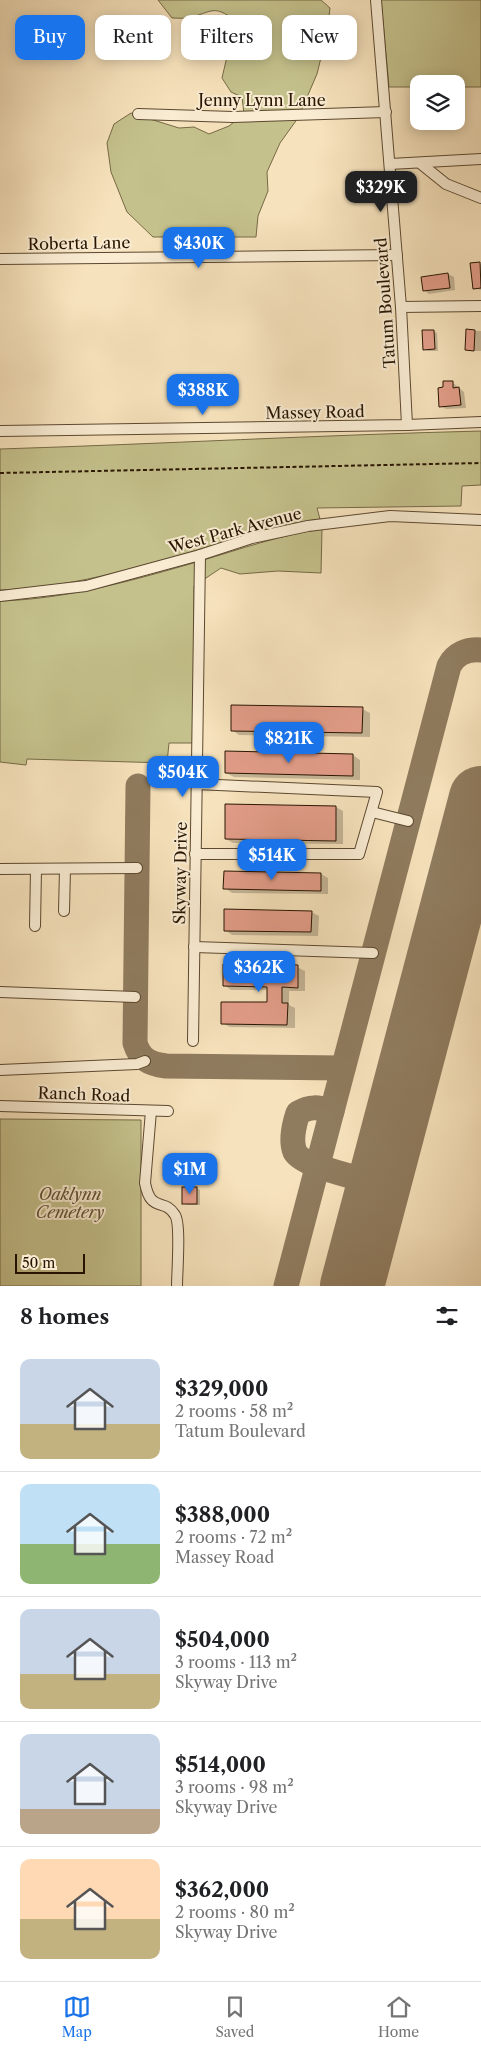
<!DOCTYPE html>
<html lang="en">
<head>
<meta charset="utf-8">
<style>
  :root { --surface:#fff; --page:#f2f2f2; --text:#202124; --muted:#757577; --line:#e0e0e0; --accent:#1a73e8 }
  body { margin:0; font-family:"Libre Caslon Text",serif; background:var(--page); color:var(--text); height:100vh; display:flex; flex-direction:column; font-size:19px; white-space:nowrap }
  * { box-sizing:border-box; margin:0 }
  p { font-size:16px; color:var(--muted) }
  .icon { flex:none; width:28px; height:28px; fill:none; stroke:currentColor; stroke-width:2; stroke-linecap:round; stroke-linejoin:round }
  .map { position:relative; height:1286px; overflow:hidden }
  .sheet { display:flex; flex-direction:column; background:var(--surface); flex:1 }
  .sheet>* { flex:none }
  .banner { position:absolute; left:15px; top:15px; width:451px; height:45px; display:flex; gap:10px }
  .fabs { position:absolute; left:410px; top:75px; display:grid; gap:10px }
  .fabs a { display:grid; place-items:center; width:55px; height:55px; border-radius:10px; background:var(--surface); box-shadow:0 2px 12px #0003; font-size:25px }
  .scale { position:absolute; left:15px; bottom:12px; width:70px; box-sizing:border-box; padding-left:5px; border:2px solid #281400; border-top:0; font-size:14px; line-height:18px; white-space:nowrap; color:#281400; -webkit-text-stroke:4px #f9ecd3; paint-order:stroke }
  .price { position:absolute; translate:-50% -42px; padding:0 11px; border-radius:10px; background:var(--accent); color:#fff; font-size:16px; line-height:32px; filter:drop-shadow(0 1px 2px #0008) }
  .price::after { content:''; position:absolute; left:50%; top:30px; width:15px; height:11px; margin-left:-8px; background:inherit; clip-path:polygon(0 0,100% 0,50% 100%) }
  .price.selected { background:#222; color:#fff }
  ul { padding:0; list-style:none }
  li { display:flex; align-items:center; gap:15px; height:125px; padding:0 20px }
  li+li { border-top:1px solid var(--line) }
  li span { display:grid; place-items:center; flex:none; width:140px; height:100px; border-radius:10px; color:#555 }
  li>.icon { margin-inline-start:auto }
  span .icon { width:60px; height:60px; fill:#fffc; stroke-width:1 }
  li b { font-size:21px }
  h2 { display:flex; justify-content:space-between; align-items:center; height:60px; padding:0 20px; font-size:21px }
  .chip { padding:0 18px; border-radius:10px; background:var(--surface); box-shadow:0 2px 12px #0003; font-size:18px; line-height:45px }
  .chip.selected { background:var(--accent); color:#fff }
  .tab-bar { display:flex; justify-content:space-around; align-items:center; height:70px; border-top:1px solid var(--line); background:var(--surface); font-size:14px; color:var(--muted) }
  .tab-bar a { display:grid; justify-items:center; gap:2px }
  .tab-bar .selected { color:var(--accent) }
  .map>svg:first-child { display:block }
</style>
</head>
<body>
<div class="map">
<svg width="481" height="1286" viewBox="0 0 481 1286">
  <rect width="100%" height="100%" fill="#f6e2bc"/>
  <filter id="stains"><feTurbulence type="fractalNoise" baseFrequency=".004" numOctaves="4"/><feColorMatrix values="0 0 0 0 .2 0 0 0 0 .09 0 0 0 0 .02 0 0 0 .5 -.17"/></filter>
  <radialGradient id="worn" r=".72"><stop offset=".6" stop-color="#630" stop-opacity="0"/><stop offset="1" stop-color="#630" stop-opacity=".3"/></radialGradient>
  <g fill="#c4c18c" stroke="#766a46">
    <path d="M158 0H321L330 8 327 33 317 74 298 118 280 143 267 172 268 191 258 216 256 237H153L127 212 111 172 107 143 114 124 131 113 179 128 194 127 209 134 229 126 244 114 242 97 231 92 222 78 232 35 230 17C214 5 208 13 192 17 186 19 179 18 172 18Z"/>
    <path d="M381 0H481V87H456V84H419V87H389Z"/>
    <path d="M481 431V485L462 486 461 506 317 508 320 519C278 524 238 538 198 550 133 569 68 588 0 590V449C160 444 321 435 481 431Z"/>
    <path d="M322 529 321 573 278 571 240 574 221 568 194 586V743H169L167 763 27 759 26 765 0 762V601C68 599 135 580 200 561 241 549 280 535 322 529Z"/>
    <path d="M0 1119 141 1120V1286H0Z"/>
  </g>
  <g fill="#0003">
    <path d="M472 264H481V290L474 288Z"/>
    <path d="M448 274 454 277 455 290 429 294 424 290Z"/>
    <path d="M433 331 437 333 438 351H428L424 349Z"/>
    <path d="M467 331H481V351H469L466 349Z"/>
    <path d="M452 382 464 392 466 408 446 409 440 406 444 388Z"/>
    <path d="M362 709 370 713V737L239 735 232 730Z"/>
    <path d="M353 755 360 760V780L234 777 226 773Z"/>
    <path d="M226 806 336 807 343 811V844L233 843 226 839Z"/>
    <path d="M225 872 321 874 328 878V894L232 893 225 888Z"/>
    <path d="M311 912 319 916 318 936 232 935 225 930Z"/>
    <path d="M297 967 305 971V991H289V1005L295 1008V1028L230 1027 222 1023 268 1004V990H231L224 985Z"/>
    <path d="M197 1188 200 1190V1205H187L183 1203Z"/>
  </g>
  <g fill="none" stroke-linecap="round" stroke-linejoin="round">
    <g stroke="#8f7b5e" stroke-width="25">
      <path d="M138 786 135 1043C140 1059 149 1064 166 1066L343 1068"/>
      <path d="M332 1111C318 1107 310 1106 298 1113 294 1125 290 1140 295 1152 302 1166 363 1179 379 1184"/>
      <path d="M286 1286 449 666C455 654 467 649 481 650"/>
    </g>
    <path stroke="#8f7b5e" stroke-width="64" d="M352 1286 481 798"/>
  </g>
  <g fill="#e39d89" stroke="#281400">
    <path d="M480 262 481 288 473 289 470 263Z"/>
    <path d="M448 273 450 288 423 291 421 277Z"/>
    <path d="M466 329 475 330 474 351 465 350Z"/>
    <path d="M422 330H434L435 349 423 350Z"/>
    <path d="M443 381H453V388L459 387 461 405 439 407 438 388 443 387Z"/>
    <path d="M231 705 363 707 362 733 231 731Z"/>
    <path d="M225 751 353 754V776L225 773Z"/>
    <path d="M225 804 336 806V841L225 839Z"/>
    <path d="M224 871 321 873V891L223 889Z"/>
    <path d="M224 909 312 911 311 932 224 931Z"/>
    <path d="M223 964 298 965V988L282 987V1003H288L287 1025 221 1024V1002H267V987L223 986Z"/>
    <rect x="182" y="1187" width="15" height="17"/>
  </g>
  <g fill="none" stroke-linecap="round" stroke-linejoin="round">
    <g stroke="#5c482f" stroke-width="12">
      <g id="minor">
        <path d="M376 0 401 307 407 425"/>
        <path d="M138 114 233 117 386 112"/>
        <path d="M420 163 446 184 481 198"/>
        <path d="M390 164 481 159"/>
        <path d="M0 259 397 255"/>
        <path d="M401 307 481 306"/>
        <path d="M0 431 407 425 481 422"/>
        <path d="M0 596 86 586 200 555 252 538 308 526 390 516 481 520"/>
        <path d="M372 812 408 821"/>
        <path d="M195 854H359L377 792 196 784"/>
        <path d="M0 869 137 868"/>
        <path d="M64 911 65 869"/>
        <path d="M35 926 36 869"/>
        <path d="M194 947 373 953"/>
        <path d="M0 992 135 997"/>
        <path d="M193 1041 200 555"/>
        <path d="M0 1070 137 1064 145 1061"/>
        <path d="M0 1106 168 1111"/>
        <path d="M151 1111 145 1183C151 1214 164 1197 175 1215 181 1224 177 1272 177 1286"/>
      </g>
    </g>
    <path stroke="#281400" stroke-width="2" stroke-dasharray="4 2.5" stroke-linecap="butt" d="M0 473 481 463"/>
    <use href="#minor" stroke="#f9ecd3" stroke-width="10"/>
  </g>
  <g text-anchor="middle" stroke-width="4" stroke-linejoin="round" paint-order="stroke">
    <g font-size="16" fill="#281400" stroke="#f9ecd3">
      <text x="262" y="106">Jenny Lynn Lane</text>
      <text transform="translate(79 243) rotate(-1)" y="6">Roberta Lane</text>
      <text transform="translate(385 303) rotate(-94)" y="6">Tatum Boulevard</text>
      <text transform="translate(315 412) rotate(-1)" y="6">Massey Road</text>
      <text transform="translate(235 530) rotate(-15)" y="6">West Park Avenue</text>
      <text transform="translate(180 873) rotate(-89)" y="6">Skyway Drive</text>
      <text transform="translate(84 1094) rotate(2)" y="6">Ranch Road</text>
    </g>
    <g font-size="16" font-style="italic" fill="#5f5131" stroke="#f9ecd3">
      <text x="70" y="1200">Oaklynn<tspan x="70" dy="18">Cemetery</tspan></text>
    </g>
  </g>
  <rect width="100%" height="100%" filter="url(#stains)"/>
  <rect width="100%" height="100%" fill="url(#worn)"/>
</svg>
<div class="fabs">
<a><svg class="icon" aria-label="layers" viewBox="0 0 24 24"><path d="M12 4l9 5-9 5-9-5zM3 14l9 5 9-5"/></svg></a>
</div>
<div class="scale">50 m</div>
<b class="price selected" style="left:381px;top:213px">$329K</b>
<b class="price" style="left:199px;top:269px">$430K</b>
<b class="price" style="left:203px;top:416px">$388K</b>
<b class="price" style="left:289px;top:764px">$821K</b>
<b class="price" style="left:183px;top:798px">$504K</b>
<b class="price" style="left:272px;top:881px">$514K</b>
<b class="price" style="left:259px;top:993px">$362K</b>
<b class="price" style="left:190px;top:1195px">$1M</b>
<div class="banner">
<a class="chip selected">Buy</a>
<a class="chip">Rent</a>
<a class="chip">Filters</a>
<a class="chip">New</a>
</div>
</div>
<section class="sheet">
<h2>8 homes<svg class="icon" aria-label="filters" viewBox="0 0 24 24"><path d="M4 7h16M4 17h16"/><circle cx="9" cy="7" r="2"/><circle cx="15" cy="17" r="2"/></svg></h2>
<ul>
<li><span style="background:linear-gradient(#c9d6e8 65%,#c2b280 0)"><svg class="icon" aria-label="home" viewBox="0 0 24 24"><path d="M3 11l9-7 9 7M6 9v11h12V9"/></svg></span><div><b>$329,000</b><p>2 rooms · 58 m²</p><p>Tatum Boulevard</p></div></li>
<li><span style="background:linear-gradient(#bfe0f5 60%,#8fb573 0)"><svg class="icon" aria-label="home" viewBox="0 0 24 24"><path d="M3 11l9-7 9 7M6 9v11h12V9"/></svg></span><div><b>$388,000</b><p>2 rooms · 72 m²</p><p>Massey Road</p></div></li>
<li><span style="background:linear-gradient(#c9d6e8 65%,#c2b280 0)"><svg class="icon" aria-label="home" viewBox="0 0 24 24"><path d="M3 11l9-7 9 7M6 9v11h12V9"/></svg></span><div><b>$504,000</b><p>3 rooms · 113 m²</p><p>Skyway Drive</p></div></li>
<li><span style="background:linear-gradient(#c9d6e8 75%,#b9a48a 0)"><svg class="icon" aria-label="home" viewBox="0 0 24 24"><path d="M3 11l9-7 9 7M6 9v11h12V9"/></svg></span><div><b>$514,000</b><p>3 rooms · 98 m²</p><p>Skyway Drive</p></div></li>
<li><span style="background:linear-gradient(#ffd9b3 60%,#c2b280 0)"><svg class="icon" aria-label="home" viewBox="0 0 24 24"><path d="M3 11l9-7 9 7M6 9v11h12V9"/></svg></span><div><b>$362,000</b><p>2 rooms · 80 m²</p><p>Skyway Drive</p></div></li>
</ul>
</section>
<nav class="tab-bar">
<a class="selected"><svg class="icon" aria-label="map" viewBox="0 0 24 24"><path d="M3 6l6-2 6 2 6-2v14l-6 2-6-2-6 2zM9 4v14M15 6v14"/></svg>Map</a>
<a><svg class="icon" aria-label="saved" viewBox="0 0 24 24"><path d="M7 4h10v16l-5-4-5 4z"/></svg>Saved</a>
<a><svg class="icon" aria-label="home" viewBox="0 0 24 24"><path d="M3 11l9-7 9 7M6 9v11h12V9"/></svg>Home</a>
</nav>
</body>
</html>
